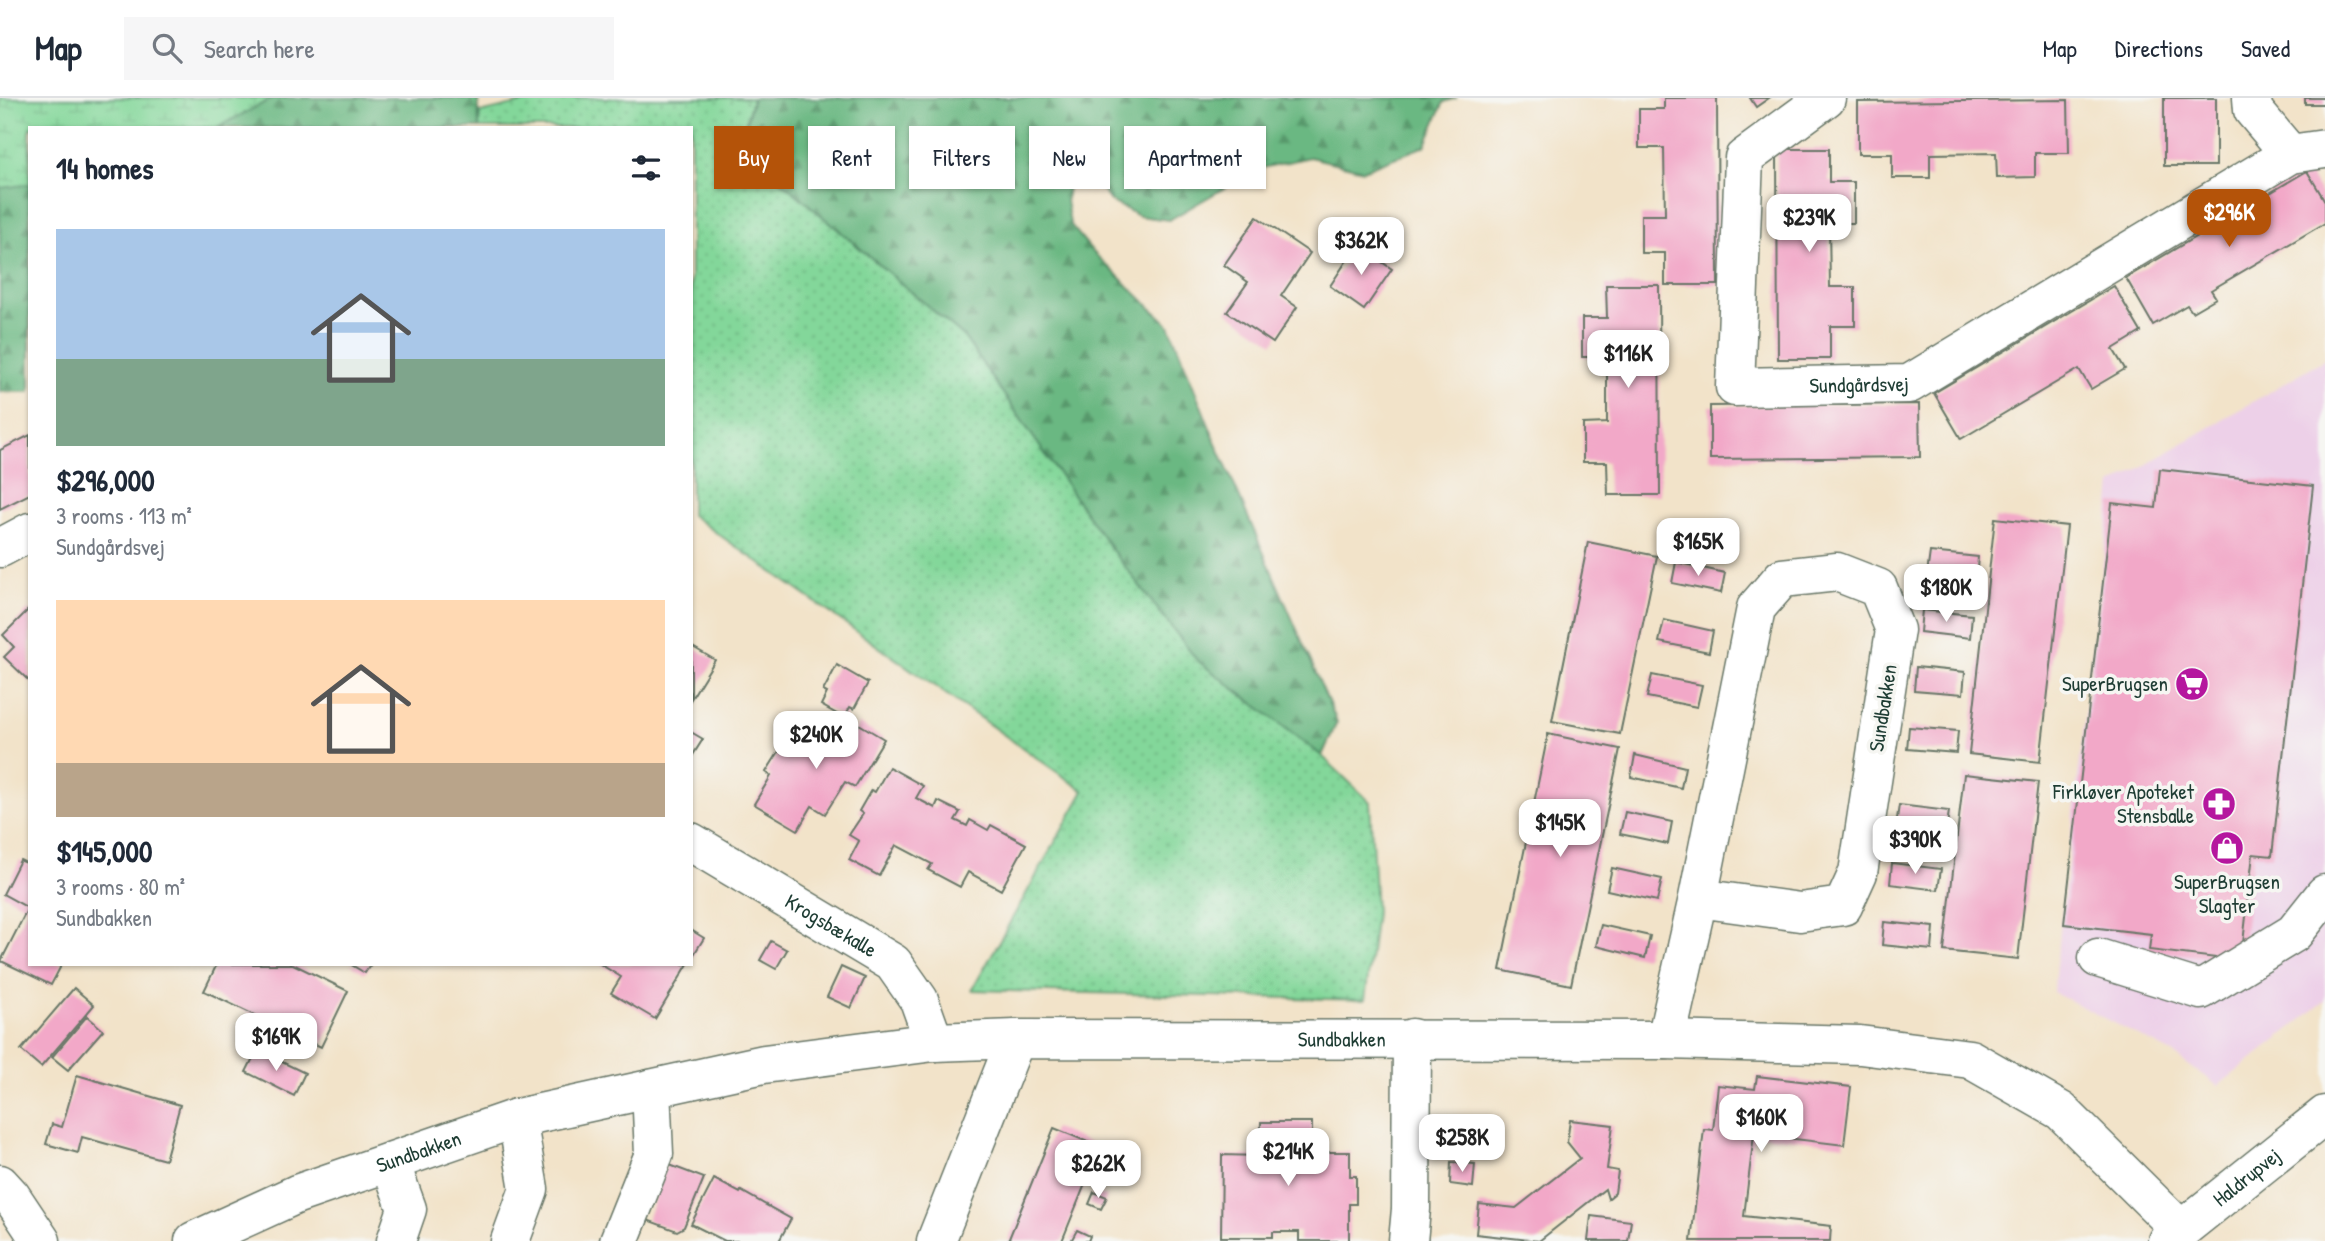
<!DOCTYPE html>
<html lang="en">
<head>
<meta charset="utf-8">
<style>
  :root { --surface:#fff; --page:#f6f6f7; --text:#1f2937; --muted:#747a83; --line:#e0e1e3; --accent:#b45309 }
  body { margin:0; font-family:"Patrick Hand",sans-serif; background:var(--page); color:var(--text); height:100vh; display:flex; flex-direction:column; font-size:26px; white-space:nowrap }
  * { box-sizing:border-box; margin:0 }
  p { font-size:23px; color:var(--muted) }
  .icon { flex:none; width:38px; height:38px; fill:none; stroke:currentColor; stroke-width:2; stroke-linecap:round; stroke-linejoin:round }
  .map { position:relative; flex:1; overflow:hidden }
  .panel { position:absolute; left:28px; top:28px; width:665px; height:840px; display:flex; flex-direction:column; background:var(--surface); border-radius:0px; box-shadow:0 2px 5px #0004 }
  .panel>* { flex:none }
  .hud { position:absolute; left:714px; top:28px; width:665px; height:63px; display:flex; gap:14px }
  .price { position:absolute; translate:-50% -60px; padding:0 16px; border-radius:14px; background:#fff; color:#222; font-size:23px; line-height:46px; filter:drop-shadow(0 2px 4px #0008) }
  .price::after { content:''; position:absolute; left:50%; top:42px; width:21px; height:16px; margin-left:-10px; background:inherit; clip-path:polygon(0 0,100% 0,50% 100%) }
  .price.current { background:var(--accent); color:#fff }
  ul { padding:0; list-style:none }
  li { display:grid; align-content:center; gap:14px; height:371px; padding:0 28px }
  li span { display:grid; place-items:center; height:217px; border-radius:0px; color:#555 }
  li>.icon { margin-inline-start:auto }
  span .icon { width:126px; height:126px; fill:#fffc; stroke-width:1 }
  li b { font-size:30px }
  h2 { display:flex; justify-content:space-between; align-items:center; height:84px; padding:0 28px; font-size:30px }
  .chip { padding:0 24px; border-radius:0px; background:var(--surface); box-shadow:0 2px 5px #0004; font-size:24px; line-height:63px }
  .chip.current { background:var(--accent); color:#fff }
  header { display:flex; align-items:center; gap:42px; box-sizing:border-box; height:98px; padding:0 35px; background:var(--surface); border-bottom:2px solid var(--line) }
  header strong { font-size:33px }
  nav { display:flex; gap:38px; margin-inline-start:auto; font-size:24px }
  .search { width:490px; height:63px; background:var(--page); display:flex; align-items:center; gap:18px; box-sizing:border-box; padding:0 24px; border-radius:0px; color:var(--muted); font-size:26px }
  .map>svg:first-child { display:block }
</style>
</head>
<body>
<header>
<strong>Map</strong>
<div class="search"><svg class="icon" aria-label="search" viewBox="0 0 24 24"><circle cx="10" cy="10" r="6"/><path d="M15 15l6 6"/></svg>Search here</div>
<nav><a>Map</a><a>Directions</a><a>Saved</a></nav>
</header>
<div class="map">
<svg width="2325" height="1143" viewBox="0 0 2325 1143">
  <defs>
    <pattern id="grass-dots" width="8" height="8" patternUnits="userSpaceOnUse" patternTransform="scale(1.75)"><rect width="8" height="8" fill="#83d79a"/><path d="M2 2h.1M6 6h.1" fill="none" stroke="#71b985" stroke-width="1.8" stroke-linecap="round"/></pattern>
    <pattern id="forest-firs" width="22" height="20" patternUnits="userSpaceOnUse" patternTransform="scale(1.75)"><rect width="22" height="20" fill="#6ab882"/><path d="M5 1l3.5 6h-7zM16 11l3.5 6h-7z" fill="#57976b"/></pattern>
    <pattern id="wetland-marsh" width="20" height="14" patternUnits="userSpaceOnUse" patternTransform="scale(1.75)"><rect width="20" height="14" fill="#83d79a"/><path d="M1 5h8M5 5V1M11 12h8M15 12V8" fill="none" stroke="#71b985"/></pattern>
  </defs>
  <rect width="100%" height="100%" fill="#f6f6f2"/>
  <filter id="ink" filterUnits="userSpaceOnUse"><feTurbulence type="fractalNoise" baseFrequency=".0143" numOctaves="2"/><feDisplacementMap in="SourceGraphic" scale="14" xChannelSelector="R" yChannelSelector="G"/><feConvolveMatrix kernelMatrix="1 2 1 2 8 2 1 2 1" color-interpolation-filters="sRGB"/></filter>
  <filter id="wash" filterUnits="userSpaceOnUse"><feTurbulence type="fractalNoise" baseFrequency=".00686" numOctaves="4" result="noise"/><feDisplacementMap in="SourceGraphic" scale="28" xChannelSelector="R" yChannelSelector="G"/><feGaussianBlur stdDeviation="1.57" result="paint"/><feColorMatrix in="noise" values="0 0 0 0 0 0 0 0 0 0 0 0 0 0 0 0 0 1.4 0 .05"/><feComposite in="paint" operator="in"/></filter>
  <g filter="url(#wash)">
    <rect width="100%" height="100%" fill="#f2e3c9"/>
    <path fill="#edd0e8" d="M2325 261V903L2218 988 2170 954 2053 894 2112 387Z"/>
    <path fill="url(#grass-dots)" stroke="#518a67" stroke-width="2" d="M543 0H752L740 48 964 239 1109 448 1197 562 1322 658 1370 704 1376 814 1365 902 972 892 1084 693 691 417V30H479L480 15Z"/>
    <g fill="url(#forest-firs)" stroke="#447a5b" stroke-width="2">
      <path d="M273 0H478L479 30H216Z"/>
      <path d="M753 0H1457L1444 4 1425 48 1363 72 1310 59 1257 71 1169 122 1139 118 1110 103 1093 80 1069 81 1066 103 1070 126 1093 154 1169 227 1216 345 1337 624 1322 658 1197 562 1109 448 964 239 740 48Z"/>
      <path d="M30 86V294H0V90Z"/>
    </g>
    <path fill="url(#wetland-marsh)" stroke="#518a67" stroke-width="2" d="M0 0H273L216 30H30V86L0 90Z"/>
    <g id="blocks">
      <g fill="#f2a8c8">
        <path d="M1664 0H1717L1718 187H1665V155H1641V117H1665L1664 50H1639V11H1664Z"/>
        <path d="M1750 0H1769L1756 9Z"/>
        <rect x="2164" y="0" width="52" height="68"/>
        <rect x="2305" y="0" width="20" height="6"/>
        <path d="M2068 2 2069 55H2035V79L1997 80 1996 55 1930 56V80H1892V56H1858V4Z"/>
        <path d="M1777 51H1829V84H1854V125H1829L1830 189H1855V228H1830V261H1778Z"/>
        <path d="M2307 73 2325 103V125L2211 192 2216 200 2192 214 2187 207 2153 227 2126 180Z"/>
        <path d="M1257 119 1310 155 1281 198 1297 209 1273 245 1227 214 1248 184 1224 167Z"/>
        <path d="M1357 147 1392 171 1364 212 1330 188Z"/>
        <path d="M1606 187H1659L1660 397H1608L1607 364H1583V326L1607 325V259H1582V220H1607Z"/>
        <path d="M2114 188 2141 234 2113 251 2125 271 2091 291 2079 271 1961 341 1934 295Z"/>
        <path d="M1919 306 1920 359 1710 361V308Z"/>
        <path d="M30 337V396L0 411V352Z"/>
        <path d="M2160 371 2313 388 2272 758 2253 756 2241 863 2149 852 2151 836 2064 826 2112 405 2156 410Z"/>
        <path d="M1995 420 2067 428 2040 664 1969 656Z"/>
        <path d="M1588 444 1657 458 1620 636 1552 623Z"/>
        <path d="M1930 454 1978 459 1976 482 1927 476Z"/>
        <path d="M1676 464 1725 475 1721 495 1672 485Z"/>
        <path d="M28 512 30 515V584L4 559 14 549 3 537Z"/>
        <path d="M1922 512 1972 517 1970 540 1920 534Z"/>
        <path d="M1664 522 1713 533 1709 554 1659 544Z"/>
        <path d="M691 548 715 562 691 601Z"/>
        <path d="M837 567 868 585 854 611 850 609 844 620 821 607 827 595 823 593Z"/>
        <path d="M1916 569 1965 574 1963 596 1914 592Z"/>
        <path d="M1652 577 1702 587 1697 609 1647 599Z"/>
        <path d="M813 619 850 641 859 626 884 641 855 689 845 684 825 716 812 708 798 732 754 706 771 678 766 674 783 647 788 650 791 645 796 648Z"/>
        <path d="M1909 629 1958 633 1956 655 1907 651Z"/>
        <path d="M691 634 703 641 691 660Z"/>
        <path d="M1548 636 1620 651 1571 887 1500 872Z"/>
        <path d="M1635 657 1685 669 1681 690 1631 679Z"/>
        <path d="M889 669 923 688 916 700 935 710 938 703 960 714 955 722 967 728 970 722 988 732 991 727 1026 746 1001 792 968 774 960 789 928 772 932 766 896 747 879 778 849 762 859 743 849 737 863 716 859 713 871 692 875 694Z"/>
        <path d="M1964 676 2038 684 2018 861 1944 853Z"/>
        <path d="M1899 707 1949 713 1946 735 1896 728Z"/>
        <path d="M1625 714 1672 724 1668 746 1620 736Z"/>
        <path d="M20 762 30 767V866H62L51 887 1 863 28 810 3 796Z"/>
        <path d="M1892 765 1941 771 1938 792 1890 786Z"/>
        <path d="M1612 770 1662 781 1657 803 1607 792Z"/>
        <path d="M1884 824 1934 829 1932 852 1882 847Z"/>
        <path d="M1601 827 1650 838 1645 860 1596 848Z"/>
        <path d="M691 832 704 840 691 861Z"/>
        <path d="M771 843 787 852 776 871 760 862Z"/>
        <path d="M217 866H293L348 893 321 949 204 893Z"/>
        <path d="M350 866H371L365 875Z"/>
        <path d="M600 866H688L655 921 611 895 621 879Z"/>
        <path d="M841 869 865 880 851 910 827 899Z"/>
        <path d="M74 890 94 907 41 969 21 952Z"/>
        <path d="M87 918 103 932 68 972 52 959Z"/>
        <path d="M257 952 305 975 294 998 246 974Z"/>
        <path d="M77 977 180 1007 165 1062 82 1039 78 1055 46 1046 52 1026 62 1029Z"/>
        <path d="M1757 978 1851 989 1844 1047 1754 1036 1744 1118 1831 1128 1830 1143H1691L1704 1031 1713 1032 1718 987 1755 991Z"/>
        <path d="M1570 1022 1613 1027 1607 1071 1618 1073 1615 1095 1608 1101 1605 1091 1539 1143 1476 1136 1479 1106 1516 1110 1580 1060 1567 1044Z"/>
        <path d="M1261 1024H1312V1054H1350V1078H1356V1106H1349V1143H1299V1134H1273V1139H1221L1222 1057 1260 1058Z"/>
        <path d="M1054 1030 1100 1049 1062 1143H1008Z"/>
        <path d="M1110 1051 1124 1057 1119 1069 1105 1064Z"/>
        <path d="M1451 1064 1475 1066 1473 1089 1450 1086Z"/>
        <path d="M667 1066 704 1080 684 1129 677 1133 647 1122Z"/>
        <path d="M714 1081 740 1095 741 1093 791 1121 779 1143H725L691 1126Z"/>
        <path d="M1094 1094 1107 1099 1101 1111 1089 1106Z"/>
        <path d="M1591 1118 1631 1123 1628 1143H1588Z"/>
        <path d="M1077 1132 1090 1138 1088 1143H1071Z"/>
      </g>
    </g>
  </g>
  <g filter="url(#ink)">
    <use href="#blocks" fill-opacity="0" stroke="#697768" stroke-width="2"/>
    <g fill="none" stroke-linecap="round" stroke-linejoin="round">
      <g stroke="#697768" stroke-width="41">
        <g id="minor">
          <path id="s1" d="M1826 0 1744 60 1735 289 1909 286 2290 56 2325 51"/>
          <path d="M2252 0 2253 12 2290 56"/>
          <path d="M0 450 30 434"/>
          <path id="s2" d="M691 744 893 865 919 902 934 944"/>
          <path d="M2098 860 2201 892 2294 835 2325 796"/>
          <path d="M1666 942 1698 800 1756 510 1782 480 1837 474 1878 490 1895 532 1858 775 1843 808 1800 814 1698 800"/>
          <path d="M390 1064 407 1111 396 1143"/>
          <path d="M0 1086 11 1098 41 1143"/>
          <path id="s3" d="M194 1143 297 1096 517 1020 764 966 934 944 1016 941 1666 942 1860 947 1970 961 2061 1013 2181 1132"/>
          <path d="M510 1143 529 1091 517 1020"/>
          <path d="M619 1143 654 1056 651 991"/>
          <path d="M936 1143 1016 941"/>
          <path d="M1408 1143 1411 1111 1412 940"/>
        </g>
      </g>
      <g stroke="#697768" stroke-width="41">
        <g id="major">
          <path id="s4" d="M2167 1143 2325 1017"/>
        </g>
      </g>
      <use href="#minor" stroke="#fff" stroke-width="38"/>
      <use href="#major" stroke="#fff" stroke-width="38"/>
    </g>
  </g>
  <defs>
    <g id="supermarket-disc" transform="scale(1.75)"><circle r="9.5" fill="#b5179e" stroke="#f6f6f2"/><path d="M-6-5.5h2.5l.6 2H6L4.5 2H-2.5L-4.4-4H-6ZM-1.5 3.2a1.3 1.3 0 1 0 .1 0ZM3 3.2a1.3 1.3 0 1 0 .1 0Z" fill="#fff"/></g>
    <g id="pharmacy-disc" transform="scale(1.75)"><circle r="9.5" fill="#b5179e" stroke="#f6f6f2"/><path d="M-2-6h4v4h4v4h-4v4h-4v-4h-4v-4h4Z" fill="#fff"/></g>
    <g id="shop-disc" transform="scale(1.75)"><circle r="9.5" fill="#b5179e" stroke="#f6f6f2"/><path d="M-5-2.5h2.3a2.7 3.5 0 0 1 5.4 0H5L5.5 6h-11ZM-1.5-2.5h3a1.5 2.3 0 0 0-3 0Z" fill="#fff"/></g>
  </defs>
  <g fill-rule="evenodd">
    <use href="#supermarket-disc" x="2192" y="586"/>
    <use href="#pharmacy-disc" x="2219" y="706"/>
    <use href="#shop-disc" x="2227" y="750"/>
  </g>
  <g text-anchor="middle" stroke-width="7" stroke-linejoin="round" paint-order="stroke">
    <g font-size="21" fill="#1f3d34" stroke="#f6f6f2">
      <text dy="7" stroke="none"><textPath href="#s1" startOffset="455">Sundgårdsvej</textPath></text>
      <text transform="translate(1883 610) rotate(-81)" y="7">Sundbakken</text>
      <text dy="7" stroke="none"><textPath href="#s2" startOffset="163">Krogsbækalle</textPath></text>
      <text dy="7" stroke="none"><textPath href="#s3" startOffset="1178">Sundbakken</textPath></text>
      <text dy="7" stroke="none"><textPath href="#s3" startOffset="242">Sundbakken</textPath></text>
      <text dy="7" stroke="none"><textPath href="#s4" startOffset="102">Haldrupvej</textPath></text>
    </g>
    <g font-size="21" fill="#1f3d34" stroke="#f6f6f2" text-anchor="end">
      <text x="2168" y="593">SuperBrugsen</text>
      <text x="2194" y="701">Firkløver Apoteket<tspan x="2194" dy="24">Stensballe</tspan></text>
      <text x="2227" y="791" text-anchor="middle">SuperBrugsen<tspan x="2227" dy="24">Slagter</tspan></text>
    </g>
  </g>
</svg>
<b class="price current" style="left:2229px;top:151px">$296K</b>
<b class="price" style="left:1809px;top:156px">$239K</b>
<b class="price" style="left:1361px;top:179px">$362K</b>
<b class="price" style="left:1628px;top:292px">$116K</b>
<b class="price" style="left:1698px;top:480px">$165K</b>
<b class="price" style="left:1946px;top:526px">$180K</b>
<b class="price" style="left:816px;top:673px">$240K</b>
<b class="price" style="left:1560px;top:761px">$145K</b>
<b class="price" style="left:1915px;top:778px">$390K</b>
<b class="price" style="left:276px;top:975px">$169K</b>
<b class="price" style="left:1761px;top:1056px">$160K</b>
<b class="price" style="left:1462px;top:1076px">$258K</b>
<b class="price" style="left:1288px;top:1090px">$214K</b>
<b class="price" style="left:1098px;top:1102px">$262K</b>
<div class="hud">
<a class="chip current">Buy</a>
<a class="chip">Rent</a>
<a class="chip">Filters</a>
<a class="chip">New</a>
<a class="chip">Apartment</a>
</div>
<section class="panel">
<h2>14 homes<svg class="icon" aria-label="filters" viewBox="0 0 24 24"><path d="M4 7h16M4 17h16"/><circle cx="9" cy="7" r="2"/><circle cx="15" cy="17" r="2"/></svg></h2>
<ul>
<li><span style="background:linear-gradient(#a9c7e8 60%,#7fa58c 0)"><svg class="icon" aria-label="home" viewBox="0 0 24 24"><path d="M3 11l9-7 9 7M6 9v11h12V9"/></svg></span><div><b>$296,000</b><p>3 rooms · 113 m²</p><p>Sundgårdsvej</p></div></li>
<li><span style="background:linear-gradient(#ffd9b3 75%,#b9a48a 0)"><svg class="icon" aria-label="home" viewBox="0 0 24 24"><path d="M3 11l9-7 9 7M6 9v11h12V9"/></svg></span><div><b>$145,000</b><p>3 rooms · 80 m²</p><p>Sundbakken</p></div></li>
</ul>
</section>
</div>
</body>
</html>
